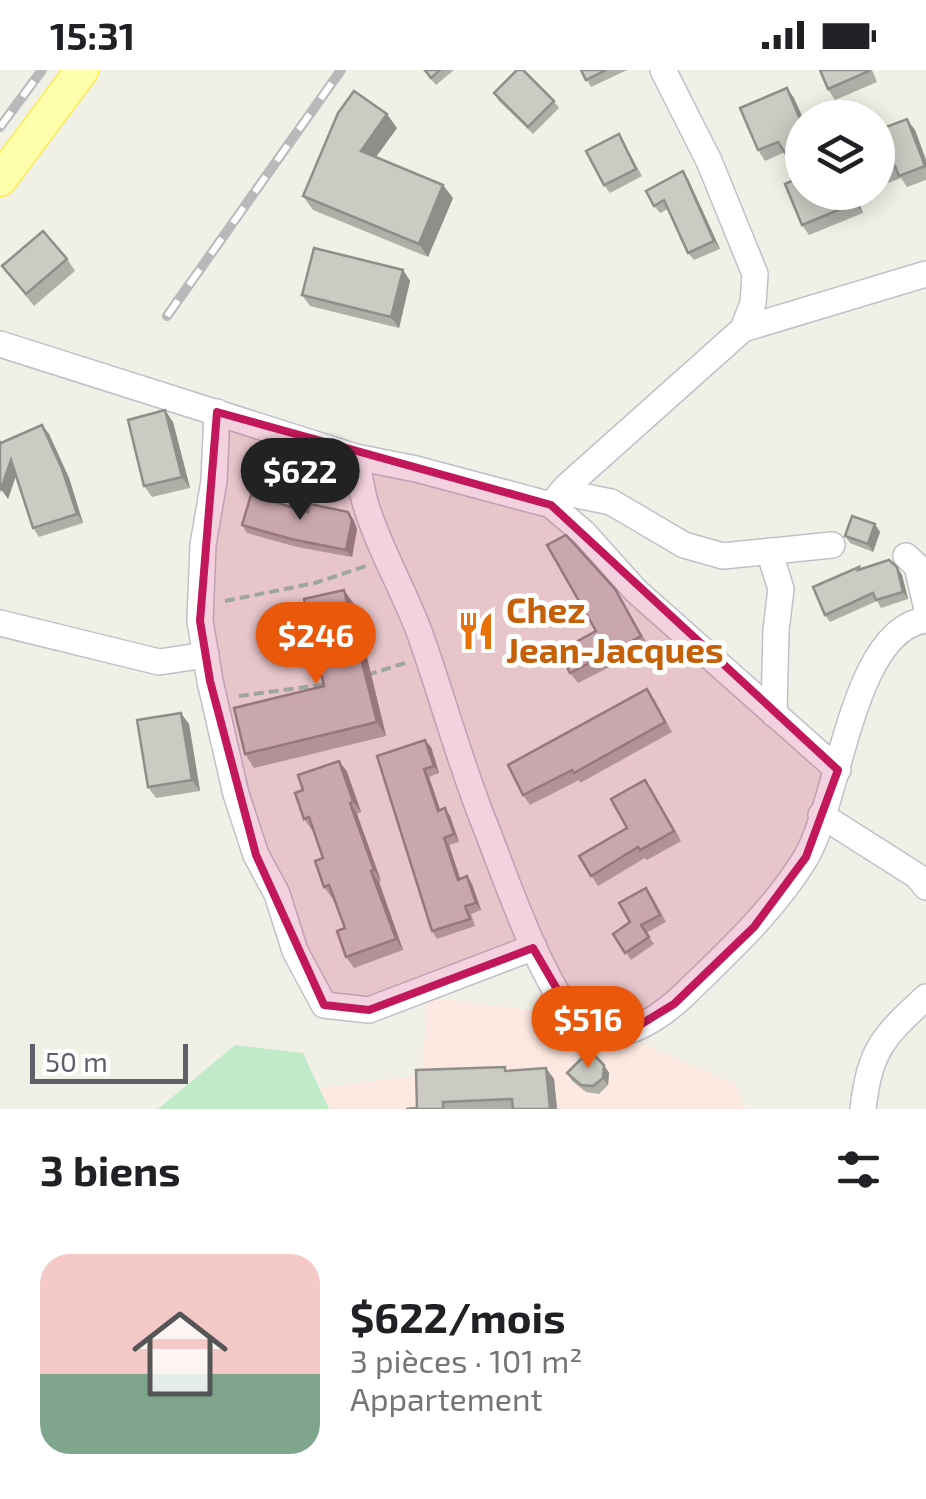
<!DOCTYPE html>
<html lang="fr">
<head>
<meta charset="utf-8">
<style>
  :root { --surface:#fff; --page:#f2f2f2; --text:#202124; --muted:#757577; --line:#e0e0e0; --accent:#ea580c }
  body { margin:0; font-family:"Exo 2",sans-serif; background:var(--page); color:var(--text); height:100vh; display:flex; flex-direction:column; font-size:38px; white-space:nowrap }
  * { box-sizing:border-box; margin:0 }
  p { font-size:32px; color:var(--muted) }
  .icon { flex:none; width:55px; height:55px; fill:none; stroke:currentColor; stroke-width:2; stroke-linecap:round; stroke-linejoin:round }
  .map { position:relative; height:1039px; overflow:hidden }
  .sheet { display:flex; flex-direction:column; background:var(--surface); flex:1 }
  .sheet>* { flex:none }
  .controls { position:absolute; left:785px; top:30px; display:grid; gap:20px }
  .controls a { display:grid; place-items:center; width:110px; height:110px; border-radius:50%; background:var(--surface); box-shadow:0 5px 25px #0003; font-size:50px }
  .scale { position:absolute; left:30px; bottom:25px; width:158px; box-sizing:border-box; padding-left:10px; border:5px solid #5d6068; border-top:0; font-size:28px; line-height:35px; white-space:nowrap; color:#5d6068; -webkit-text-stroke:8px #fff; paint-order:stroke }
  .price { position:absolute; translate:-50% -85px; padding:0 22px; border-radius:35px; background:var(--accent); color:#fff; font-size:32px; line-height:65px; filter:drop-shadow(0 2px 5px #0008) }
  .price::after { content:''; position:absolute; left:50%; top:60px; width:30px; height:22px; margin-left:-15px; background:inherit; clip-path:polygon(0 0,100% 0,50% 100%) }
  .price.current { background:#222; color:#fff }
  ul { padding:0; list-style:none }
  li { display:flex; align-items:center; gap:30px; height:250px; padding:0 40px }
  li+li { border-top:2px solid var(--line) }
  li span { display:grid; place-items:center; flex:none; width:280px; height:200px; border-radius:30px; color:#555 }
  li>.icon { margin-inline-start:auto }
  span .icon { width:120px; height:120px; fill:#fffc; stroke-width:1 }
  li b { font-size:42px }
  h2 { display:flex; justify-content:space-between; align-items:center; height:120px; padding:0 40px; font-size:42px }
  .status { display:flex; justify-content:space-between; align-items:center; height:70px; padding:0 50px; background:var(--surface); direction:ltr }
  .status svg { height:28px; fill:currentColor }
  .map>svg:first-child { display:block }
</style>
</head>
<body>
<div class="status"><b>15:31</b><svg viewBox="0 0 49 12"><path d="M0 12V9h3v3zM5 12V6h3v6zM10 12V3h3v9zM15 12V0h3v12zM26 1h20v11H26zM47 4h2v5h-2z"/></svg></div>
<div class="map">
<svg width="926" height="1039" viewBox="0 0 926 1039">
  <rect width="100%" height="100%" fill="#f1f0e6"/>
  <path fill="#fee9e2" d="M428 927 577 946 735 1014 746 1039H287L282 1023 422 1005Z"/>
  <path fill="#c0eac8" d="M235 975 303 983 329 1039H158Z"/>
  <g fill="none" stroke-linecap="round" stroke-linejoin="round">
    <g stroke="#bfc1c8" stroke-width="28">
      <g id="minor">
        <path d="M743 259 926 204"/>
        <path d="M0 274 356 387 416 399 551 435 584 463 636 521 838 700"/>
        <path d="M217 342 214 411 203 475 200 551 210 611 236 724 256 785 277 824 295 881 324 935 369 940 534 877"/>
        <path d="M356 387C359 402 361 417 365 432 378 477 404 520 420 564 442 626 459 689 483 750 501 793 553 957 599 964 630 969 664 944 685 924 728 882 773 841 805 789 840 732 851 559 926 550"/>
        <path d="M562 422 611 432 684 475 723 486 832 475"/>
        <path d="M551 435 566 417 743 259 753 233 755 204 709 91 663 0"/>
        <path d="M769 481 781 519 776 560 774 644"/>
        <path d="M906 486 917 496 926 535"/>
        <path d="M0 553 159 592 206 585"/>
        <path d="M821 745 917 806 926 817"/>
        <path d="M863 1039C870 979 883 967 926 927"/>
      </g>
    </g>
    <g stroke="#feec52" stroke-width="35">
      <path id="major" d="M0 110 82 0"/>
    </g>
    <g stroke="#97caaf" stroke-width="4" stroke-dasharray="10 5" stroke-linecap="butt">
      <path d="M225 531 315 513 366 496"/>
      <path d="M367 605 405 593"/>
      <path d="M239 626 329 614"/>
    </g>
    <use href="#minor" stroke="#fff" stroke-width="25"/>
    <use href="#major" stroke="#feffad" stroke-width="32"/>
    <g stroke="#b9b9bb" stroke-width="10">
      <g id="rail">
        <path d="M0 57 42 0"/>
        <path d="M167 246 341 0"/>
      </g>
    </g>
    <use href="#rail" stroke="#fff" stroke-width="6" stroke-dasharray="19" stroke-linecap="butt"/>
  </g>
  <g fill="#afafa8">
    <path d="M423 0H454L436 15Z"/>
    <path d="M581 0H627L591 17Z"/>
    <path d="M820 0H872L877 12 835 30 828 19Z"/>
    <path d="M494 23 554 31 559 38 533 64 499 31Z"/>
    <path d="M794 28 802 122H854L863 143 809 165 802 155 801 107 785 82 765 91 758 80Z"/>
    <path d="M397 58 376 87 453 128 428 187 313 140 303 126Z"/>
    <path d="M915 60 926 90V110L907 117 901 108 888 113 880 102Z"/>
    <path d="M619 64 642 106 610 123 604 115Z"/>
    <path d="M688 109 720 179 694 190 688 183 668 139 660 143 654 136Z"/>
    <path d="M67 189 75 201 34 236 2 196Z"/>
    <path d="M403 200 410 211 399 258 310 236 302 225Z"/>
    <path d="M173 352 190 418 152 427 144 416Z"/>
    <path d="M42 355 49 364 69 408 83 453 39 467 33 458 16 405 8 429 1 373Z"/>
    <path d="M308 442H348L353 449 357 459 352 487 297 477 247 463 242 455Z"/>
    <path d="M880 462 873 482 850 473 845 466Z"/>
    <path d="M897 497 902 505 908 529 881 538 877 531 830 552 825 545 861 499Z"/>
    <path d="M622 530 649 577 578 613 570 603Z"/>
    <path d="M354 534 386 666 254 698 245 684 324 616Z"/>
    <path d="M654 629 672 662 580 713 579 710 530 735 523 725Z"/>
    <path d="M189 654 200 721 156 728 148 717Z"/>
    <path d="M431 677 439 703 429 707 440 740 450 746 459 772 449 775 460 809 472 814 481 840 471 844 475 856 437 869 432 861 377 686Z"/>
    <path d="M339 691 347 702 361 742 357 744 381 811 379 812 403 880 354 898 346 887 345 858 334 828H332L324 817 323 788 313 760H312L304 749 303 720Z"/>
    <path d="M645 710 681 771 647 790 645 788 598 816 579 786 627 758Z"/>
    <path d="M652 826 666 852 646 863 654 874 631 890 613 864 630 852Z"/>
    <path d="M604 995 609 1003 608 1015 599 1024 586 1022 572 1011 567 1003Z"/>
    <path d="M546 998 554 1009 557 1039H406L417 1038Z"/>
  </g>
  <g fill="#8f8e88">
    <path d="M787 18 794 28 803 48 802 54Z"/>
    <path d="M387 44 397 58 370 95 361 81Z"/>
    <path d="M907 49 915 60 926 90V98Z"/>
    <path d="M683 101 688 109 720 179 714 171Z"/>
    <path d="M443 115 453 128 428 187 419 174Z"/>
    <path d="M851 122H854L863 143 855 133Z"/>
    <path d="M403 200 410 211 399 258 391 247Z"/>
    <path d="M165 340 173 352 190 418 182 407Z"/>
    <path d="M42 355 49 364 69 408 83 453 77 444Z"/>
    <path d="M11 390 18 400 8 429 1 419Z"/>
    <path d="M348 442 353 449 357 459 352 487 346 480Z"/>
    <path d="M875 454 880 462 873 482 868 474Z"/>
    <path d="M897 497 902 505 908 529 903 522Z"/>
    <path d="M344 520 354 534 386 666 377 652Z"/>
    <path d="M181 643 189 654 200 721 192 710Z"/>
    <path d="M425 670 431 677 439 703 434 696Z"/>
    <path d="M339 691 347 702 361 742 353 731Z"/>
    <path d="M424 699 429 707 443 748 438 741Z"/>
    <path d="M645 710 652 720 681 771 674 761Z"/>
    <path d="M350 733 357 744 381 811 374 800Z"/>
    <path d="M445 738 450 746 459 772 454 764Z"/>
    <path d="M444 768 449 775 463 817 458 810Z"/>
    <path d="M371 801 379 812 403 880 396 869Z"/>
    <path d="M467 806 472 814 481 840 476 833Z"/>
    <path d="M604 995 609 1003 608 1015 603 1008Z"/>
    <path d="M546 998 554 1009 557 1039H550Z"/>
  </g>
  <g fill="#cccbc3" stroke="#8f8e88" stroke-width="2.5">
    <path d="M425 0H440L431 8Z"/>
    <path d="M517 0H523L554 31 528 57 494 23Z"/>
    <path d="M581 0H606L586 10Z"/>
    <path d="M820 0H869V1L828 19Z"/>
    <path d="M787 18 802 54V122H851L855 133 802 155 785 114 801 107 778 72 758 80 740 38Z"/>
    <path d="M354 21 387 44 361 81 443 115 419 174 303 126 338 43Z"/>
    <path d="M907 49 925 96 899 106 895 96 880 102 878 95V60Z"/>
    <path d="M619 64 636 99 604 115 586 81Z"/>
    <path d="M683 101 714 171 688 183 664 130 654 136 646 121Z"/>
    <path d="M43 161 67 189 26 224 2 196Z"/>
    <path d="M314 178 403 200 391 247 302 225Z"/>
    <path d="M165 340 182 407 144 416 128 350Z"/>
    <path d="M42 355 62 399 77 444 33 458 11 390 1 419 0 417V372L1 373Z"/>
    <path d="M251 425 308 442 310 434 348 442 352 451 346 480 291 469 242 455Z"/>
    <path d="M852 446 875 454 868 474 845 466Z"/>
    <path d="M566 465 615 519 641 566 570 603 559 581 596 561 547 475Z"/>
    <path d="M889 490 897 497 903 522 876 530 873 523 825 545 813 517 859 497 858 500Z"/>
    <path d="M344 520 377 652 245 684 234 638 324 616 304 529Z"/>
    <path d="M647 619 665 652 574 703 572 700 523 725 508 695Z"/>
    <path d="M181 643 192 710 148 717 137 650Z"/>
    <path d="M425 670 434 696 424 699 438 741 445 738 454 764 444 768 458 810 467 806 476 833 465 836 470 849 432 861 377 686Z"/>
    <path d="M339 691 353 731 350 733 374 800 371 801 396 869 346 887 337 861 345 858 329 815 324 817 315 791 323 788 309 747 304 749 295 723 303 720 298 705Z"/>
    <path d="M645 710 674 761 640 780 638 777 591 806 579 786 627 758 611 729Z"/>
    <path d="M646 818 660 845 641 855 649 867 625 883 613 864 630 852 619 833Z"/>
    <path d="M584 986 596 987 604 995 603 1008 593 1016 581 1015 567 1003Z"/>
    <path d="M505 997V1001L546 998 550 1039H513L512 1029 443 1032V1039H406L417 1038 416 1000Z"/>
  </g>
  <path fill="#c2185b" fill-opacity="0.2" stroke="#c2185b" stroke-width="8" stroke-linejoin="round" d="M217 342 551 435 838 700 806 787 754 857 674 934 625 964H596L575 950 533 878 369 940 324 935 256 785 210 611 200 551Z"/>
  <defs>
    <g id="restaurant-bare" transform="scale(3)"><path d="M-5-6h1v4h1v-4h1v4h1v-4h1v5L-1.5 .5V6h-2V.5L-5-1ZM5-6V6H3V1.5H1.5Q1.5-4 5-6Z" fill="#e8710a" stroke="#fff" stroke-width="2.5" paint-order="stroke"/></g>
  </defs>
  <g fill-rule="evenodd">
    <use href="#restaurant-bare" x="476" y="561"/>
  </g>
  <g text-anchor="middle" stroke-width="10" stroke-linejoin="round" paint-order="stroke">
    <g font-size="35" font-weight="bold" fill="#c56008" stroke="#fff" text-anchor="start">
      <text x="506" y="553">Chez<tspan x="506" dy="40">Jean-Jacques</tspan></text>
    </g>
  </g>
</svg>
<div class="controls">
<a><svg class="icon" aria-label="layers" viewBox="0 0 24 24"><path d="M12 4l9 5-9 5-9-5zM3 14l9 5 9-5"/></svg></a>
</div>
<div class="scale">50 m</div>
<b class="price current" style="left:300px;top:453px">$622</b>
<b class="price" style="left:316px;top:617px">$246</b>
<b class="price" style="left:588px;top:1001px">$516</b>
</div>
<section class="sheet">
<h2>3 biens<svg class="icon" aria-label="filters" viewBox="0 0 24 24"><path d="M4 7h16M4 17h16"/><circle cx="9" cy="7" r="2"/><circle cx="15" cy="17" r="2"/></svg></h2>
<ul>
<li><span style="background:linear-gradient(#f6c9c9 60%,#7fa58c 0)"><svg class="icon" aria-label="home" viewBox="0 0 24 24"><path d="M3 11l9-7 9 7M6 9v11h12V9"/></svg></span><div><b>$622/mois</b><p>3 pièces · 101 m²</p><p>Appartement</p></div></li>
</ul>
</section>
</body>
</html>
